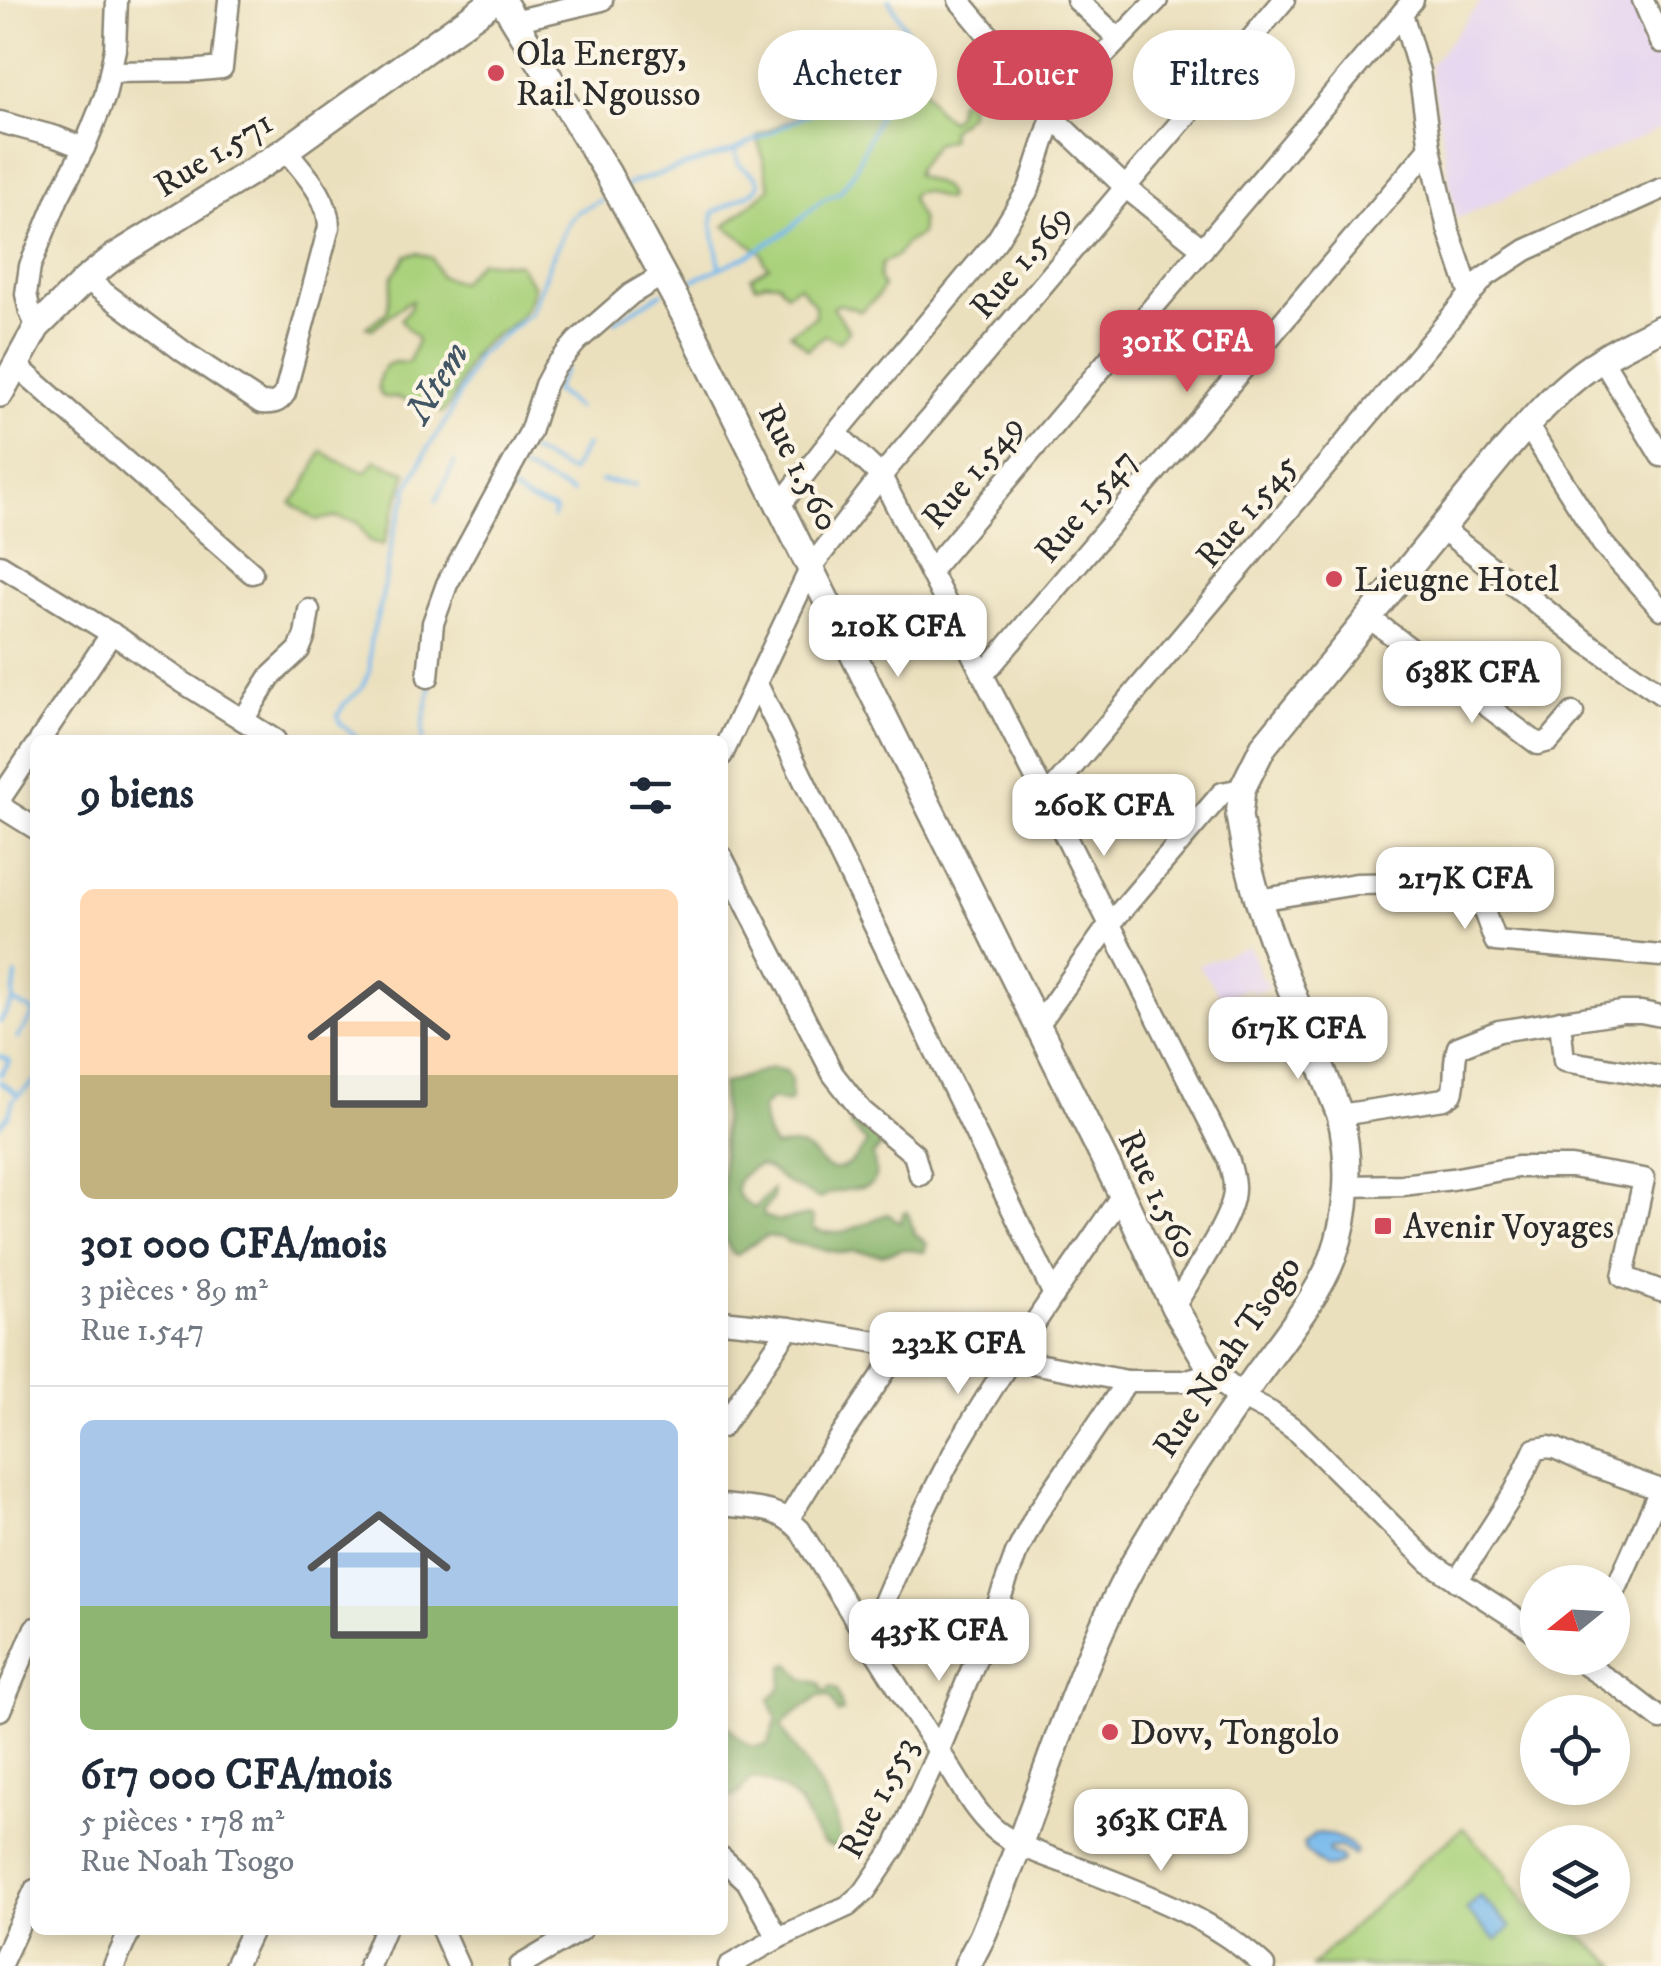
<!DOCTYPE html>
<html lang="fr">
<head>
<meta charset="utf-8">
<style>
  :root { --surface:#fff; --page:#f6f6f7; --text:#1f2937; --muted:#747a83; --line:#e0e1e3; --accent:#d1495b }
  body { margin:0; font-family:"IM FELL DW Pica",serif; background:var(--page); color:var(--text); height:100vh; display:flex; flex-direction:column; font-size:38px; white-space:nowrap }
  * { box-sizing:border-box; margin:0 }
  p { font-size:32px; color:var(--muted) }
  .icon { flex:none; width:55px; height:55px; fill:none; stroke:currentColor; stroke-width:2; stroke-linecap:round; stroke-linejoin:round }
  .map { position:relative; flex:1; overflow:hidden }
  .details { position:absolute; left:30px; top:735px; width:698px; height:1200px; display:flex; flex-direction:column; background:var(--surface); border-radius:15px; box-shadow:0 5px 15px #0003 }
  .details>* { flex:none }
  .guide { position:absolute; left:758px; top:30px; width:752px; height:90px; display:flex; gap:20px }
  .needle { width:65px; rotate:252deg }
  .controls { position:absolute; left:1520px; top:1565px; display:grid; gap:20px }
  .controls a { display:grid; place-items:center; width:110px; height:110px; border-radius:50%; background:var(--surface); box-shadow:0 5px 15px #0003; font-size:50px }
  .price { position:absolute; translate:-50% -85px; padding:0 22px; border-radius:20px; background:#fff; color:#222; font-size:32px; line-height:65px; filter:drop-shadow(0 2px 5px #0008) }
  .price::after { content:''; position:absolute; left:50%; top:60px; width:30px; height:22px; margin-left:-15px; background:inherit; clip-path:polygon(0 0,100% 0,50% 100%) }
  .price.current { background:var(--accent); color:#fff }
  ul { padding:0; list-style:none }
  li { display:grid; align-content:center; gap:20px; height:530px; padding:0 50px }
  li+li { border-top:2px solid var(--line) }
  li span { display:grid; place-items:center; height:310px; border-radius:15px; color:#555 }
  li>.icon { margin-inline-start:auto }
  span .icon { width:180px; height:180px; fill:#fffc; stroke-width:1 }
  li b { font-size:42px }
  h2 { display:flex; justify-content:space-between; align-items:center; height:120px; padding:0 50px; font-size:42px }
  .pill { padding:0 35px; border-radius:45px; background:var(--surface); box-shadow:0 5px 15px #0003; font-size:35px; line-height:90px }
  .pill.current { background:var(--accent); color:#fff }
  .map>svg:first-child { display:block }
</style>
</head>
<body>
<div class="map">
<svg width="1661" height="1966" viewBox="0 0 1661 1966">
  <rect width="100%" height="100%" fill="#fcf5e5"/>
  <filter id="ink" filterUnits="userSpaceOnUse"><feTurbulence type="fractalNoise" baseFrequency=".01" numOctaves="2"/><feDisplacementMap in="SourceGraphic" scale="20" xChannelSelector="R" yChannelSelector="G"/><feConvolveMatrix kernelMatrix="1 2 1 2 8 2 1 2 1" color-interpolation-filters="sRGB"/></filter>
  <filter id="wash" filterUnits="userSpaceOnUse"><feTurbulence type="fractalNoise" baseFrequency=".0048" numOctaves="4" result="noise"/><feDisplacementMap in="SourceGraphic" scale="40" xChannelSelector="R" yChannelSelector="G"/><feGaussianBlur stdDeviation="2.25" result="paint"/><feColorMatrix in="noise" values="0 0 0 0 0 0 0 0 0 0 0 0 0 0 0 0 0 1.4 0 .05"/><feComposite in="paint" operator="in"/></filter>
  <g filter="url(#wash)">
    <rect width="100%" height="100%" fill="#ebe0bd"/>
    <g fill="#e4d3f1">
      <path d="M1482 0H1635L1661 61V128L1456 219 1430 66Z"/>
      <path d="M1249 946 1262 980 1265 979 1269 987 1253 994 1250 988 1222 998 1198 965Z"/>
    </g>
    <g fill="#aad27d" stroke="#6a7e54" stroke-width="2.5">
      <path d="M910 63 935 108 950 121 957 114 958 101 964 100 970 106 969 114 950 130 951 139 935 144 917 169 916 175C928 181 945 183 948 197L946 200 923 191 913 193 911 199 921 219V234L905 244 897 256 882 263 879 277 883 287 878 296 861 311 839 304 833 307 849 331 839 342 825 335 808 349 790 333 815 317V305L799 286 786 293 778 283 765 282 756 286 751 277 769 266 764 262 762 253 725 226 770 188 757 136C808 111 861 92 910 63Z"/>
      <path d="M417 253 432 258 440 276 460 282 480 261 519 264 534 287C522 335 493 325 472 357 460 375 458 399 442 413L426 404 419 405 399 398 383 397C375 389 379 375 385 366L394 362 408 363C425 326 415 346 401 319L410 308 412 301 406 303 372 329 366 327 387 312 393 275 407 255Z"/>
      <path d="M322 451 338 461 366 472 376 460 407 473 383 545 369 541 357 522 335 517 316 520 291 503 303 489Z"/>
      <path d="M1463 1828 1509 1876 1507 1879 1527 1905 1537 1910 1538 1918H1558L1617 1966H1311L1422 1862Z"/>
    </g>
    <g fill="#87b46c" stroke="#59704c" stroke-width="2.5">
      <path d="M771 1068 786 1071 791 1078V1100L787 1103 771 1099 762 1108C764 1121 765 1137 775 1147 786 1145 796 1143 806 1149 815 1153 822 1167 831 1169 846 1172 861 1153 867 1142L850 1126 854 1118 862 1121 884 1142 873 1155C874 1162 878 1174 874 1181 868 1193 834 1186 820 1199L785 1182 769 1169 759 1165C734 1176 726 1195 755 1208L772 1190 773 1198 763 1211 764 1216 778 1221 809 1215 813 1217 814 1229C842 1241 862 1222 888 1214L901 1223 903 1213 908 1212 914 1233 927 1244 924 1252 903 1249 882 1255 856 1251 841 1253 788 1242 781 1238 766 1236C754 1246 749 1243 738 1255L732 1253 723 1236 722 1084Z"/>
      <path d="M790 1664 803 1679 820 1683 824 1692 831 1687 837 1690 843 1711 838 1714 830 1697 818 1696C807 1708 792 1711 781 1726 797 1757 845 1810 840 1845L837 1848C814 1845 812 1822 801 1806 792 1792 766 1779 751 1778 743 1790 739 1798 723 1798V1722C738 1734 746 1754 768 1744L777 1718 769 1700 781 1687 784 1666Z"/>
    </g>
    <g fill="#78baed" stroke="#52728c" stroke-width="2.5">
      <path d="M806 42C815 41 820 47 821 55L791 77 783 78 774 65 775 62Z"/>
      <path d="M1321 1833C1333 1835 1351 1841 1357 1852L1353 1855 1340 1847 1329 1848 1328 1850 1331 1854 1340 1856 1343 1860 1337 1865 1326 1868 1305 1851 1304 1843 1314 1834Z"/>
      <path d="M1480 1896 1511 1927 1497 1941 1466 1910Z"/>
    </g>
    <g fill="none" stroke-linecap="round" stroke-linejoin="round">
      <g stroke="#78baed" stroke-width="4">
        <path d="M626 186 634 182 735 150 835 101 878 89 891 91"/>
        <path d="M720 267 712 224 713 213 754 191 759 184 756 177 739 165 735 150"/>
        <path d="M680 286 751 254 786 232 822 200 839 193 854 172 884 103 915 45 889 0"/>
        <path d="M615 321 662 293"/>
        <path d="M554 390 577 408"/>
        <path d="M553 392 565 369"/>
        <path d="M530 451 571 472 586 445"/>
        <path d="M521 468 572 493"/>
        <path d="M601 481 635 485"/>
        <path d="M510 489 529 501 555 510 553 517"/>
        <path d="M436 501 455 462"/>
        <path d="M360 740 340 723 338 716 344 704 361 689 370 670V642L381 603 394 531 407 495V489L428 448 449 416 477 356 531 313 550 262 569 221 577 212 609 196"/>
        <path d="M423 740V725L431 686"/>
        <path d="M13 1001 35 1012"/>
        <path d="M0 1022 13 1001 16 975"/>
        <path d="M17 1038 35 1013"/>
        <path d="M0 1056 10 1061 0 1075"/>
        <path d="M0 1082 19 1095"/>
        <path d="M0 1125 9 1114 13 1100 35 1081"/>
      </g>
    </g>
  </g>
  <g filter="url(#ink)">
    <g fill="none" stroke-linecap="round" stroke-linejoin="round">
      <g stroke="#8b8674" stroke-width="25">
        <g id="minor">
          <path d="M959 0 1016 68"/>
          <path d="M1077 0 1119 39"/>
          <path d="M1643 0 1661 42"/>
          <path d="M1402 13 1419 71 1430 148 1448 229 1470 294"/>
          <path d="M514 21 602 0"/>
          <path d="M111 72 189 71 222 68 229 0"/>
          <path d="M1052 117 1125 187 1203 249"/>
          <path d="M0 122 56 137 84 148"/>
          <path d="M86 279 184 352 261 403C272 404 279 403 285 393L329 227C329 197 304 173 286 150"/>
          <path d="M37 327 30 312 26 294 30 266 58 198 84 148 105 96 115 49 117 0"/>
          <path d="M1602 359 1661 456"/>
          <path d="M16 365 252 573"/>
          <path d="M1527 425 1602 543 1661 609"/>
          <path d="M836 433 881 476 1046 798 1228 1158C1232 1172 1236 1184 1233 1198 1227 1227 1190 1279 1174 1307"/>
          <path d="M781 504 842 426 997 240 1029 188 1052 117 1063 97 1157 0"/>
          <path d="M1441 528 1585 641 1661 694"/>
          <path d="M0 565 122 640 184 683 275 740"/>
          <path d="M930 571 1413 0"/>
          <path d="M1368 617 1538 744 1549 741 1573 713"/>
          <path d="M983 675 1430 148"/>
          <path d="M428 677 433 623 447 584 530 432 545 385 554 368 577 341 631 294 663 275"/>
          <path d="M756 682 1054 1295"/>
          <path d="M243 720 270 677 299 650 305 635 309 610"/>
          <path d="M40 740 112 633"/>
          <path d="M35 747 2 796 0 802 6 810 35 828"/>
          <path d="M722 755 811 567 881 476 1284 0"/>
          <path d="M1046 798 1485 277 1526 250 1661 189"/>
          <path d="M722 857 833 1074 862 1111 914 1154 920 1175"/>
          <path d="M1258 900 1356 884 1416 883 1478 895 1495 941 1661 956"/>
          <path d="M1560 1021 1564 1061 1661 1077"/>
          <path d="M1038 1025 1109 925 1222 793 1242 789"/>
          <path d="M1340 1115 1444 1099 1452 1094C1457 1079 1452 1063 1458 1047L1499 1031 1622 1012H1641L1661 1016"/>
          <path d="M1346 1186 1402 1185 1452 1179 1517 1167H1571L1644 1179 1623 1277 1661 1291"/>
          <path d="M722 1321 789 1328 902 1346 1011 1359 1127 1381H1184L1214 1372"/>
          <path d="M1241 1397 1270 1412 1298 1432 1429 1562 1538 1633"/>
          <path d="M722 1427 789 1328"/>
          <path d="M722 1505C754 1509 777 1506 800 1530 848 1608 896 1686 946 1762 962 1786 977 1818 1001 1834 1024 1849 1051 1858 1077 1867 1143 1893 1212 1917 1264 1966"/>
          <path d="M789 1518 821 1466 902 1346"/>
          <path d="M1457 1581 1515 1491 1535 1449 1549 1447 1557 1449 1591 1465 1661 1490"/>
          <path d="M1612 1598 1660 1490"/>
          <path d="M868 1640C896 1574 923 1507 958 1445 1008 1359 1066 1277 1122 1195"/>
          <path d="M1575 1658 1621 1688 1661 1719"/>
          <path d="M0 1710 35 1628"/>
          <path d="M722 1858 747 1881 778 1938"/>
          <path d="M442 1930 458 1966"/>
          <path d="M0 1966 35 1890"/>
          <path d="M114 1966 130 1930"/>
          <path d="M235 1966 252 1930"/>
          <path d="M369 1966 384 1930"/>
          <path d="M520 1966 581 1930"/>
          <path d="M729 1966 778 1938 848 1906 865 1891 895 1847 939 1750 994 1615 1016 1554 1036 1515 1127 1381"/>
        </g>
      </g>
      <g stroke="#8b8674" stroke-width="30">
        <g id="major">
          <path d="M502 0 607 172 686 318 1122 1195 1174 1307 1208 1364 1216 1376 1241 1397"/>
          <path d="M0 394 37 327 86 279 114 257 286 150 495 0"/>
          <path d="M967 1966 982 1937C995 1906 1007 1876 1019 1845 1055 1750 1085 1652 1134 1563 1171 1497 1215 1434 1259 1372 1283 1339 1319 1295 1333 1257 1349 1214 1351 1159 1340 1115L1274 946 1258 900 1246 855 1239 816 1242 789 1263 747 1502 454C1524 429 1546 402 1573 380 1599 358 1630 343 1661 328"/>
        </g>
      </g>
      <use href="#minor" stroke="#fff" stroke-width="20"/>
      <use href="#major" stroke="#fff" stroke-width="25"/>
    </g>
  </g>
  <g fill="#d1495b" stroke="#fcf5e5" stroke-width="4">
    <circle cx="496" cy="73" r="10"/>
    <circle cx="1334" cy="579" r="10"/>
    <rect x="1373" y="1216" width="20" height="20" rx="5"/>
    <circle cx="1110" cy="1732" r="10"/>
  </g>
  <g text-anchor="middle" stroke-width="8" stroke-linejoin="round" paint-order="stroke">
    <g font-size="35" fill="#2b2b2b" stroke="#fcf5e5" text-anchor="start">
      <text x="516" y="65">Ola Energy,<tspan x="516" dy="40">Rail Ngousso</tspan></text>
      <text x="1354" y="591">Lieugne Hotel</text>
      <text x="1403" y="1238">Avenir Voyages</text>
      <text x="1130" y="1744">Dovv, Tongolo</text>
    </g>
    <g font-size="35" fill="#2b2b2b" stroke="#fcf5e5">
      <text transform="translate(213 153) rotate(-32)" y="12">Rue 1.571</text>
      <text transform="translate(1020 261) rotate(-50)" y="12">Rue 1.569</text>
      <text transform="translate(800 467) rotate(63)" y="12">Rue 1.560</text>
      <text transform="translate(972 471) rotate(-50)" y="12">Rue 1.549</text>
      <text transform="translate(1085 505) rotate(-50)" y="12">Rue 1.547</text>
      <text transform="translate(1246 510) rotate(-50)" y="12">Rue 1.545</text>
      <text transform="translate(1159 1194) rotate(64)" y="12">Rue 1.560</text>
      <text transform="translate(1226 1356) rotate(-56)" y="12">Rue Noah Tsogo</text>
      <text transform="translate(877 1797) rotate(-63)" y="12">Rue 1.553</text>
    </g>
    <g font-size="38" font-style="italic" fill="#425665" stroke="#fcf5e5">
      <text transform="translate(436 382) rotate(-59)" y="13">Ntem</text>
    </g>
  </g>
</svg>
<div class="controls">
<a><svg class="needle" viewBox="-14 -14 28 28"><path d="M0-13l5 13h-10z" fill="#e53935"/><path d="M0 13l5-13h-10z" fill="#747a83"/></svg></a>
<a><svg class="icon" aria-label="locate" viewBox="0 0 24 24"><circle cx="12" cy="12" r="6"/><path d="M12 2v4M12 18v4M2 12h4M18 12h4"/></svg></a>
<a><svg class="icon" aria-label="layers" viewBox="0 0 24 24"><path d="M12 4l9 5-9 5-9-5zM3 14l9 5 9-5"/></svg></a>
</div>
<b class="price current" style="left:1187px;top:395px">301K CFA</b>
<b class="price" style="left:898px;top:680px">210K CFA</b>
<b class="price" style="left:1472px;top:726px">638K CFA</b>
<b class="price" style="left:1104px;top:859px">260K CFA</b>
<b class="price" style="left:1465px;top:932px">217K CFA</b>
<b class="price" style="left:1298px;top:1082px">617K CFA</b>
<b class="price" style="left:958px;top:1397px">232K CFA</b>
<b class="price" style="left:939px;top:1684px">435K CFA</b>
<b class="price" style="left:1161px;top:1874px">363K CFA</b>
<div class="guide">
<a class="pill">Acheter</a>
<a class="pill current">Louer</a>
<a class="pill">Filtres</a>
</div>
<section class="details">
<h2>9 biens<svg class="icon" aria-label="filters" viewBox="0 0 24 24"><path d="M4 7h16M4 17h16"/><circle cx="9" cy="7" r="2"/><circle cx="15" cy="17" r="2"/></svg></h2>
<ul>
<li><span style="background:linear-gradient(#ffd9b3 60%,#c2b280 0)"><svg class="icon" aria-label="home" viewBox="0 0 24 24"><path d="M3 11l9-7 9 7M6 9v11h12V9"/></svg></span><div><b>301 000 CFA/mois</b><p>3 pièces · 89 m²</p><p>Rue 1.547</p></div></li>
<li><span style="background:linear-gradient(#a9c7e8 60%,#8fb573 0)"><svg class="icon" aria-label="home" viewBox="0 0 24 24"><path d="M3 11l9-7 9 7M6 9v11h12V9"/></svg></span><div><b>617 000 CFA/mois</b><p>5 pièces · 178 m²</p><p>Rue Noah Tsogo</p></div></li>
</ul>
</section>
</div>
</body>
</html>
